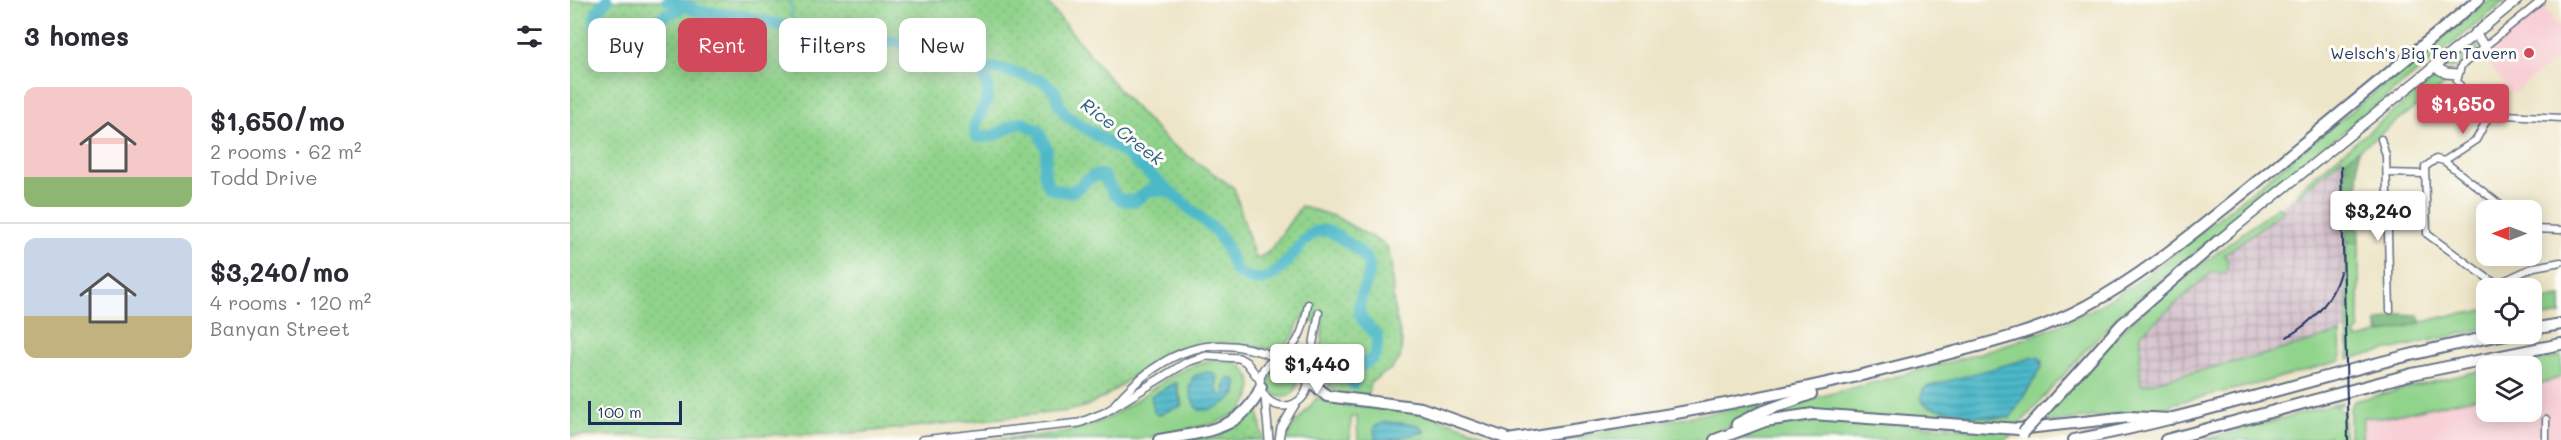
<!DOCTYPE html>
<html lang="en">
<head>
<meta charset="utf-8">
<style>
  :root { --surface:#fff; --page:#f2f2f3; --text:#2b2b33; --muted:#7c7c81; --line:#e1e1e2; --accent:#d1495b }
  body { margin:0; font-family:Mali,sans-serif; background:var(--page); color:var(--text); height:100vh; display:flex; flex-direction:column; font-size:22px; white-space:nowrap }
  * { box-sizing:border-box; margin:0 }
  p { font-size:20px; color:var(--muted) }
  .icon { flex:none; width:33px; height:33px; fill:none; stroke:currentColor; stroke-width:2; stroke-linecap:round; stroke-linejoin:round }
  .map { position:relative; flex:1; overflow:hidden }
  .details { display:flex; flex-direction:column; background:var(--surface); width:570px }
  .details>* { flex:none }
  .guide { position:absolute; left:18px; top:18px; width:570px; height:54px; display:flex; gap:12px }
  .needle { width:39px; rotate:270deg }
  .tools { position:absolute; left:1906px; top:200px; display:grid; gap:12px }
  .tools a { display:grid; place-items:center; width:66px; height:66px; border-radius:12px; background:var(--surface); box-shadow:0 3px 15px #0003; font-size:30px }
  .scale { position:absolute; left:18px; bottom:15px; width:94px; box-sizing:border-box; padding-left:6px; border:3px solid #1b2f5e; border-top:0; font-size:16px; line-height:21px; white-space:nowrap; color:#1b2f5e; -webkit-text-stroke:4px #fdfcf7; paint-order:stroke }
  .price { position:absolute; translate:-50% -51px; padding:0 14px; border-radius:6px; background:#fff; color:#222; font-size:20px; line-height:39px; filter:drop-shadow(0 2px 3px #0008) }
  .price::after { content:''; position:absolute; left:50%; top:36px; width:18px; height:14px; margin-left:-9px; background:inherit; clip-path:polygon(0 0,100% 0,50% 100%) }
  .price.on { background:var(--accent); color:#fff }
  ul { padding:0; list-style:none }
  li { display:flex; align-items:center; gap:18px; height:150px; padding:0 24px }
  li+li { border-top:2px solid var(--line) }
  li span { display:grid; place-items:center; flex:none; width:168px; height:120px; border-radius:12px; color:#555 }
  li>.icon { margin-inline-start:auto }
  span .icon { width:72px; height:72px; fill:#fffc; stroke-width:1 }
  li b { font-size:26px }
  h2 { display:flex; justify-content:space-between; align-items:center; height:72px; padding:0 24px; font-size:26px }
  .chip { padding:0 21px; border-radius:12px; background:var(--surface); box-shadow:0 3px 15px #0003; font-size:21px; line-height:54px }
  .chip.on { background:var(--accent); color:#fff }
  main { display:flex; flex:1; min-height:0 }
  .map>svg:first-child { display:block }
</style>
</head>
<body>
<main>
<section class="details">
<h2>3 homes<svg class="icon" aria-label="filters" viewBox="0 0 24 24"><path d="M4 7h16M4 17h16"/><circle cx="9" cy="7" r="2"/><circle cx="15" cy="17" r="2"/></svg></h2>
<ul>
<li><span style="background:linear-gradient(#f6c9c9 75%,#8fb573 0)"><svg class="icon" aria-label="home" viewBox="0 0 24 24"><path d="M3 11l9-7 9 7M6 9v11h12V9"/></svg></span><div><b>$1,650/mo</b><p>2 rooms · 62 m²</p><p>Todd Drive</p></div></li>
<li><span style="background:linear-gradient(#c9d6e8 65%,#c2b280 0)"><svg class="icon" aria-label="home" viewBox="0 0 24 24"><path d="M3 11l9-7 9 7M6 9v11h12V9"/></svg></span><div><b>$3,240/mo</b><p>4 rooms · 120 m²</p><p>Banyan Street</p></div></li>
</ul>
</section>
<div class="map">
<svg width="1991" height="440" viewBox="0 0 1991 440">
  <defs>
    <pattern id="industrial-grid" width="8" height="8" patternUnits="userSpaceOnUse" patternTransform="scale(1.5)"><rect width="8" height="8" fill="#d2bdc8"/><path d="M0 4h8M4 0v8" fill="none" stroke="#aa9aa6"/></pattern>
    <pattern id="forest-crowns" width="20" height="18" patternUnits="userSpaceOnUse" patternTransform="scale(1.5)"><rect width="20" height="18" fill="#74b577"/><path d="M2 6a3 3 0 1 1 6 0M12 15a3 3 0 1 1 6 0" fill="none" stroke="#5e9465"/></pattern>
    <pattern id="park-dots" width="8" height="8" patternUnits="userSpaceOnUse" patternTransform="scale(1.5)"><rect width="8" height="8" fill="#90d38b"/><path d="M2 2h.1M6 6h.1" fill="none" stroke="#7cb57a" stroke-width="1.8" stroke-linecap="round"/></pattern>
    <pattern id="water-rules" width="6" height="5" patternUnits="userSpaceOnUse" patternTransform="scale(1.5)"><rect width="6" height="5" fill="#4cb8c8"/><path d="M0 2.5h6" fill="none" stroke="#3e96a6"/></pattern>
  </defs>
  <rect width="100%" height="100%" fill="#fdfcf7"/>
  <filter id="ink" filterUnits="userSpaceOnUse"><feTurbulence type="fractalNoise" baseFrequency=".0167" numOctaves="2"/><feDisplacementMap in="SourceGraphic" scale="12" xChannelSelector="R" yChannelSelector="G"/><feConvolveMatrix kernelMatrix="1 2 1 2 8 2 1 2 1" color-interpolation-filters="sRGB"/></filter>
  <filter id="wash" filterUnits="userSpaceOnUse"><feTurbulence type="fractalNoise" baseFrequency=".008" numOctaves="4" result="noise"/><feDisplacementMap in="SourceGraphic" scale="24" xChannelSelector="R" yChannelSelector="G"/><feGaussianBlur stdDeviation="1.35" result="paint"/><feColorMatrix in="noise" values="0 0 0 0 0 0 0 0 0 0 0 0 0 0 0 0 0 1.4 0 .05"/><feComposite in="paint" operator="in"/></filter>
  <g filter="url(#wash)">
    <rect width="100%" height="100%" fill="#ede5c7"/>
    <g fill="#f7cfd5">
      <path d="M1972 5 1991 29V56L1942 94 1911 54Z"/>
      <path d="M1991 377V440H1792V417L1802 418 1917 395V411H1962V387Z"/>
    </g>
    <path fill="url(#industrial-grid)" d="M1773 158 1778 330 1700 353 1573 385 1570 377 1571 334 1642 272 1656 274 1653 255 1713 211 1710 207 1727 194 1729 196Z"/>
    <g fill="#90d38b" stroke="#568174" stroke-width="1.5" fill-rule="evenodd">
      <path d="M1920 0H1936L1566 300 1523 342 1449 425 1198 417 1197 413 1212 407C1300 382 1392 363 1477 330 1514 316 1549 295 1581 272ZM1472 361V367L1440 418H1422L1360 407 1353 403 1357 387Z"/>
      <path d="M1907 40 1908 51 1885 67 1877 68 1875 66Z"/>
      <path d="M1872 77H1878L1880 81 1774 161 1772 158 1728 196 1727 192 1744 176 1860 82Z"/>
      <path d="M1708 206 1713 211 1654 255 1658 261 1656 274 1642 272 1571 334 1570 376 1572 385 1700 353 1770 333 1771 361 1679 386 1601 404V406L1584 410 1471 423C1500 390 1527 353 1560 323 1606 281 1659 245 1708 206Z"/>
      <path d="M1776 242H1789V328L1785 336 1788 339 1877 316 1917 310V328L1778 359Z"/>
      <path d="M1991 297V314L1962 319V302Z"/>
      <path d="M1991 356V377L1963 387 1962 366H1934Z"/>
      <path d="M644 360 662 361 672 366 679 375 682 385 680 396 672 411 644 424 565 440H418C457 436 499 436 535 419 573 401 601 366 644 360ZM642 372 647 378V393L651 396H655L654 387 667 384 666 394 652 404 621 397 619 386 627 375ZM607 384 612 404 589 415Z"/>
      <circle cx="713" cy="383" r="14"/>
      <path d="M1917 369V395L1813 418 1793 417 1792 440H1780V409L1784 401Z"/>
      <path d="M747 398 759 403 833 410 869 418 913 433 912 438 896 440H819L855 432 849 425 816 422 805 440H788L787 416 781 417 780 440H717L722 428Z"/>
      <path d="M1773 402V404L1765 407 1774 412V440H1760L1759 436 1739 440H1634Z"/>
      <path d="M1191 404 1192 408 1133 440H984Z"/>
      <path d="M1226 418 1445 431 1436 440H1155L1196 424Z"/>
    </g>
    <g fill="url(#forest-crowns)" stroke="#48726a" stroke-width="1.5">
      <path d="M1788 150 1789 242H1776L1774 161Z"/>
      <path d="M1830 314 1848 315 1852 322 1809 334 1806 322Z"/>
    </g>
    <g fill="url(#park-dots)" stroke="#568174" stroke-width="1.5">
      <path d="M0 0H475L549 90 597 141 664 188 685 259 696 254 702 248 731 206 766 217 817 246 821 261 824 309 832 342 830 359 821 369 800 383 798 397 768 394 760 387 759 383 753 377 750 360 753 325 730 319 723 337 712 348 700 349 648 343 598 351 536 396 514 407 498 411 274 434 0 436Z"/>
      <path d="M687 402 693 440H608C645 432 662 434 687 402Z"/>
    </g>
    <g fill="url(#water-rules)" stroke="#347493" stroke-width="1.5">
      <path d="M1464 357 1470 358 1472 367 1440 418C1423 418 1358 413 1351 399L1352 392 1356 387Z"/>
      <path d="M638 372 646 375 647 390 651 396 655 395V384L658 378 666 380C671 399 646 411 629 410 621 402 616 387 624 376Z"/>
      <path d="M606 382 611 406 588 415 584 412 581 396Z"/>
      <path d="M815 422 849 425 855 432 819 440H805L804 427Z"/>
    </g>
    <g fill="none" stroke-linecap="round" stroke-linejoin="round">
      <path stroke="#4cb8c8" stroke-width="2" d="M219 0 222 8V28"/>
      <g stroke="#4cb8c8" stroke-width="12">
        <path d="M37 0C17 18 24 30 42 46H60L80 23 113 7"/>
        <path d="M98 0 132 12 173 16 222 28 264 32 286 41 304 44 325 41 347 46 387 66 430 69 473 81 485 91 489 105 498 117 556 154 646 231 656 247 665 270C714 307 724 224 758 231 765 233 774 241 781 245 820 270 784 286 790 314 792 322 802 330 807 336 807 341 807 347 806 351 803 367 780 361 783 384"/>
        <path d="M403 68 413 73C429 109 399 113 406 136 425 141 434 127 451 122L468 130 477 150 474 173 479 187C509 200 505 184 526 175H533L545 195 551 200 565 201 579 190 599 191"/>
      </g>
    </g>
  </g>
  <g filter="url(#ink)">
    <g fill="none" stroke-linecap="round" stroke-linejoin="round">
      <g stroke="#646f83" stroke-width="9">
        <g id="minor">
          <path d="M1972 0 1891 66 1887 81 1904 106 1916 114 1991 118"/>
          <path d="M1811 139 1816 156 1820 310"/>
          <path d="M1874 161 1906 140 1920 114"/>
          <path d="M1817 173 1854 174"/>
          <path d="M1937 210 1874 161 1866 159 1855 167 1857 234 1920 280 1929 283 1964 267 1991 262"/>
          <path d="M1962 229 1991 230"/>
          <path d="M711 359C730 343 734 327 738 304"/>
          <path d="M737 377 749 312"/>
          <path d="M1976 440V419"/>
        </g>
      </g>
      <g stroke="#646f83" stroke-width="10">
        <g id="tertiary">
          <circle cx="714" cy="382" r="24"/>
          <path d="M695 397 699 440"/>
          <path d="M545 404C592 351 642 329 710 359"/>
          <path d="M352 440 509 423 534 413 617 362 636 356 669 358 676 362 690 380"/>
          <path d="M709 440 711 428 726 403"/>
        </g>
      </g>
      <g stroke="#646f83" stroke-width="12">
        <g id="trunk">
          <path d="M1905 33 1915 48"/>
          <path d="M1863 66 1876 73 1887 74"/>
          <path d="M1648 241 1947 0"/>
        </g>
      </g>
      <g stroke="#646f83" stroke-width="14">
        <g id="motorway">
          <path d="M1962 329 1991 324"/>
          <path d="M737 378 757 396 851 408 941 440"/>
          <path d="M1477 407 1552 324 1648 241"/>
          <path d="M1167 424 1189 413 1241 394"/>
          <path d="M983 433C1106 415 1228 392 1349 361 1407 346 1466 334 1518 305 1574 275 1623 233 1672 194 1751 130 1829 64 1908 0"/>
          <path d="M589 440C631 432 672 432 691 387"/>
          <path d="M1145 440 1195 421 1243 414 1448 429 1559 417 1601 419"/>
          <path d="M1504 440C1652 412 1793 360 1941 333"/>
          <path d="M1596 440 1842 374 1991 344"/>
        </g>
      </g>
      <use href="#minor" stroke="#fff" stroke-width="6"/>
      <use href="#tertiary" stroke="#fff" stroke-width="7"/>
      <use href="#trunk" stroke="#fff" stroke-width="9"/>
      <use href="#motorway" stroke="#fff" stroke-width="10"/>
      <g stroke="#1b2f5e" stroke-width="2">
        <path d="M1771 167 1778 440"/>
        <path d="M1717 337C1743 322 1762 302 1770 272"/>
      </g>
      <g stroke="#646f83" stroke-width="14" stroke-linecap="butt">
        <g id="motorway-bridge">
          <path d="M1453 433 1477 407"/>
          <path d="M938 440 983 433"/>
        </g>
      </g>
      <use href="#motorway-bridge" stroke="#fff" stroke-width="10"/>
    </g>
  </g>
  <circle fill="#d1495b" stroke="#fdfcf7" stroke-width="2" cx="1959" cy="53" r="6"/>
  <g text-anchor="middle" stroke-width="6" stroke-linejoin="round" paint-order="stroke">
    <g font-size="16" fill="#1b2f5e" stroke="#fdfcf7" text-anchor="end">
      <text x="1947" y="59">Welsch's Big Ten Tavern</text>
    </g>
    <g font-size="18" font-style="italic" fill="#2c5f83" stroke="#fdfcf7">
      <text transform="translate(552 132) rotate(37)" y="6">Rice Creek</text>
    </g>
  </g>
</svg>
<div class="tools">
<a><svg class="needle" viewBox="-14 -14 28 28"><path d="M0-13l5 13h-10z" fill="#e53935"/><path d="M0 13l5-13h-10z" fill="#7c7c81"/></svg></a>
<a><svg class="icon" aria-label="locate" viewBox="0 0 24 24"><circle cx="12" cy="12" r="6"/><path d="M12 2v4M12 18v4M2 12h4M18 12h4"/></svg></a>
<a><svg class="icon" aria-label="layers" viewBox="0 0 24 24"><path d="M12 4l9 5-9 5-9-5zM3 14l9 5 9-5"/></svg></a>
</div>
<div class="scale">100 m</div>
<b class="price on" style="left:1893px;top:135px">$1,650</b>
<b class="price" style="left:1808px;top:242px">$3,240</b>
<b class="price" style="left:747px;top:395px">$1,440</b>
<div class="guide">
<a class="chip">Buy</a>
<a class="chip on">Rent</a>
<a class="chip">Filters</a>
<a class="chip">New</a>
</div>
</div>
</main>
</body>
</html>
